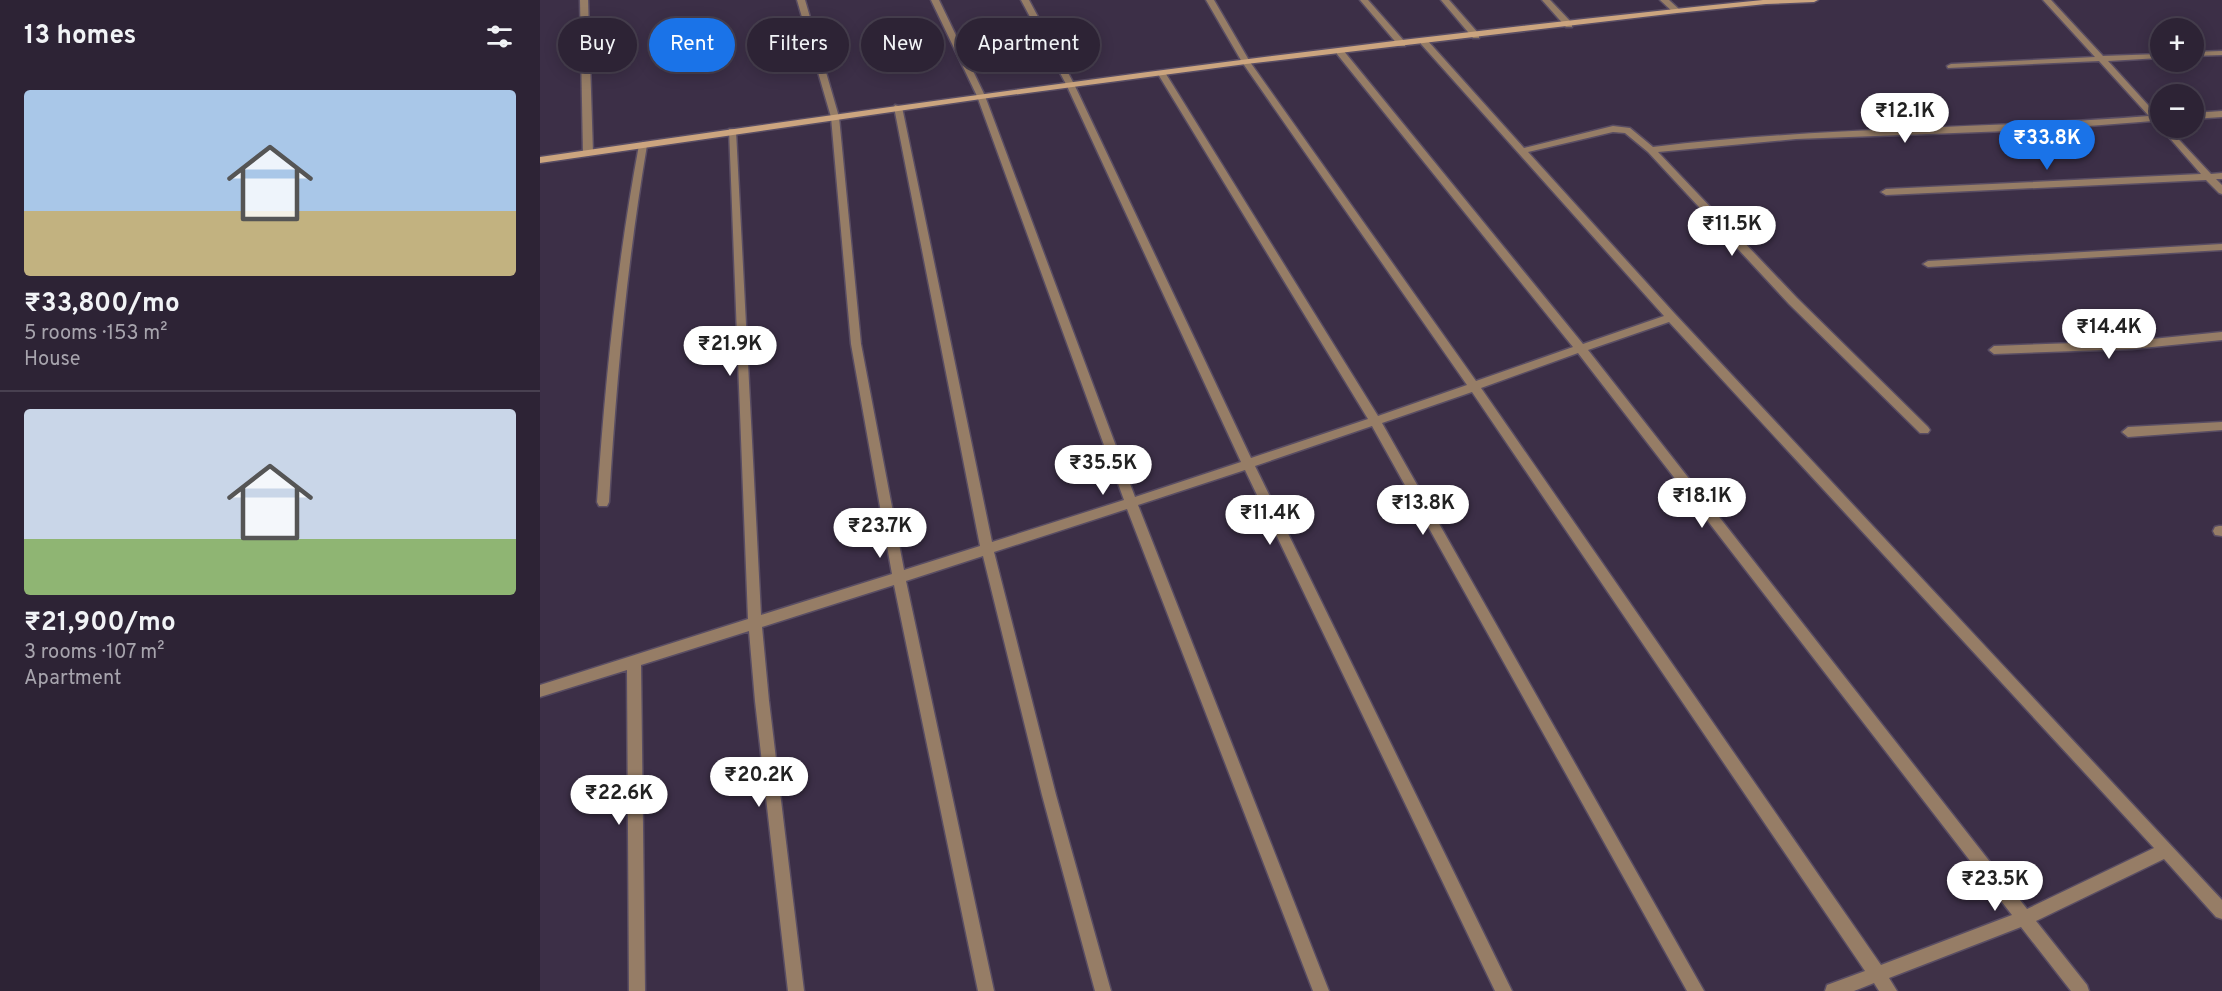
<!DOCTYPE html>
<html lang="en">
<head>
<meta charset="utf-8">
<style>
  :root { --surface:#2d2335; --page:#352b3d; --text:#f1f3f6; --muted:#a7a4ad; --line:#484050; --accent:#1a73e8 }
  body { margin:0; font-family:Overpass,sans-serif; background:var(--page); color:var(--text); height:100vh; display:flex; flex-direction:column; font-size:22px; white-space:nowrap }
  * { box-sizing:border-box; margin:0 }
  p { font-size:20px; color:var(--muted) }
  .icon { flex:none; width:33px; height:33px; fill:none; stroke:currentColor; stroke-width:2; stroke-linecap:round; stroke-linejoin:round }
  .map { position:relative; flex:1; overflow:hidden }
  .drawer { display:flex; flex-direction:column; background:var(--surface); width:540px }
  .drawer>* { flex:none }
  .top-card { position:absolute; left:18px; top:18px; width:570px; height:54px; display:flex; gap:12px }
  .fabs { position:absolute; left:1610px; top:18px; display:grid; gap:12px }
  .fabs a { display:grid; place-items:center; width:54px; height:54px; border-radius:50%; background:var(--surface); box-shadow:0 3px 15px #0003,0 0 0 2px var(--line); font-size:30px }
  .price { position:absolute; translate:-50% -51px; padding:0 14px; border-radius:21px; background:#fff; color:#222; font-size:20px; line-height:39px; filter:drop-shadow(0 2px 3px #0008) }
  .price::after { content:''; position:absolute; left:50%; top:36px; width:18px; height:14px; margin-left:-9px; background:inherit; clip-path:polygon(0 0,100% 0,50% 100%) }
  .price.on { background:var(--accent); color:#fff }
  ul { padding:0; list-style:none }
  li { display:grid; align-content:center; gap:12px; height:318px; padding:0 24px }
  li+li { border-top:2px solid var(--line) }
  li span { display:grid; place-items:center; height:186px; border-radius:6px; color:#555 }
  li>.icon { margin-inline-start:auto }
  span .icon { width:108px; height:108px; fill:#fffc; stroke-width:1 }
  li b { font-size:26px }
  h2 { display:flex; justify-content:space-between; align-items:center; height:72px; padding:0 24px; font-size:26px }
  .tag { padding:0 21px; border-radius:27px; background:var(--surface); box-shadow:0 3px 15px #0003,0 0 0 2px var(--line); font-size:21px; line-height:54px }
  .tag.on { background:var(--accent); color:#fff }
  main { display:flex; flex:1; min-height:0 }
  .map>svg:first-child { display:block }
</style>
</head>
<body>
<main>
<section class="drawer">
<h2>13 homes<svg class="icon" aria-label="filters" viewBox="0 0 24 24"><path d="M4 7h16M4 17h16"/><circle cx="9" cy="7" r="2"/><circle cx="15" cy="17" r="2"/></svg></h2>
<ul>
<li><span style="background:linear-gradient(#a9c7e8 65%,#c2b280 0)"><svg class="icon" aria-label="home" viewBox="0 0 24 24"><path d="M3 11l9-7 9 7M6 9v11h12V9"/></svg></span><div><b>₹33,800/mo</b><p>5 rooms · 153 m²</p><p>House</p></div></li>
<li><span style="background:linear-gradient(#c9d6e8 70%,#8fb573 0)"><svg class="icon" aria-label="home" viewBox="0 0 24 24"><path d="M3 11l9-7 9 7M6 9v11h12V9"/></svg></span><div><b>₹21,900/mo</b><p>3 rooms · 107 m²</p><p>Apartment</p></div></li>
</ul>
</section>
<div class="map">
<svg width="1682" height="991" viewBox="0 0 1682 991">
  <rect width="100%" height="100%" fill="#3c2f47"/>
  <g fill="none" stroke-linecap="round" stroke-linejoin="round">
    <g stroke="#594d63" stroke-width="3">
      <g id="street">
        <path d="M40 0H48L53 153 48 156 43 153Z"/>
        <path d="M257 0H265L299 117 321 344 364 570 440 546 354 107 355 105 362 107 452 542 584 500 437 96 391 0H399L445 96 595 497 701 462 526 84 481 0H489L534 84 711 458 828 419 618 74 619 72 626 74 838 416 927 385 702 62 666 0H674L710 62 936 381 1033 347 797 54V50H803L1043 344 1124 316 881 44V40H887L984 148 1073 126 1090 128 1113 147C1278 127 1444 129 1609 116L1559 61 1408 68 1407 66 1411 64 1555 57 1503 0H1511L1563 56 1620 54V58L1568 61 1618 116 1620 115V126L1613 121 1497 130 1256 139 1118 152 1257 298 1388 427 1390 430 1388 433H1380L1249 304 1108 152 1085 133 1073 132 988 152 1135 314 1682 900V919L1676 917 1624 859 1496 921 1547 985 1549 991H1531L1481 927 1349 978 1357 991H1339L1334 983 1314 991H1285L1287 985 1325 971 932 392 842 423 1164 991H1147L832 426 715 466 972 991H955L705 470 598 505 789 991H773L587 509 454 552 516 795 571 991H555L502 795 443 556 366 581 454 991H438L354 585 222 627 229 701 264 991H248L215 701 209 631 101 665 105 991H89L87 670 0 697V685L208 619 189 129H195L196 131 221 615 352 574 311 344 291 117ZM1129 322 1614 848 1487 909 1048 350ZM1038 353 1472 915 1341 965 941 388Z"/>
        <path d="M820 0H828L865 42V46H859Z"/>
        <path d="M901 0H909L939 34V38H933Z"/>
        <path d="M1002 0H1010L1032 23V27H1026Z"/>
        <path d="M1120 0H1129L1141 11 1134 13Z"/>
        <path d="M1682 51V55L1653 56V52Z"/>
        <path d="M1682 111V117L1653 119V113Z"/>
        <path d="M1620 127 1628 128 1671 174 1682 173V179H1676L1682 185V194L1679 193 1666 180 1346 195 1341 192 1346 189 1661 174Z"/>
        <path d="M103 142 107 145C87 263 76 382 69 502L67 506H59L57 502C65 382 77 263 99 145Z"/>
        <path d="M1682 244V250L1388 267 1383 264 1388 261Z"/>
        <path d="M1682 332V340L1592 349 1454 354 1449 350 1454 346 1592 341Z"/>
        <path d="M1682 422V430L1588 437 1582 432 1588 427Z"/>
        <path d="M1679 526H1682V536L1675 535 1673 531 1675 527Z"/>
      </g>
    </g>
    <g stroke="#594d63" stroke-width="3">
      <path id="secondary" d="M1223 0H1278L1274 2 1226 4 1137 13 706 64 441 99 0 163V157C407 98 814 41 1223 0Z"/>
    </g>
    <use href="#street" fill="#967d66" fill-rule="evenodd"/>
    <use href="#secondary" fill="#cca57f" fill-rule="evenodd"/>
  </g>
</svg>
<div class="fabs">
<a>+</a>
<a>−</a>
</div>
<b class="price" style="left:1365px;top:144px">₹12.1K</b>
<b class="price on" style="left:1507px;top:171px">₹33.8K</b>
<b class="price" style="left:1192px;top:257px">₹11.5K</b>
<b class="price" style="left:1569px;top:360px">₹14.4K</b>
<b class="price" style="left:190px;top:377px">₹21.9K</b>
<b class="price" style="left:563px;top:496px">₹35.5K</b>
<b class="price" style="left:1162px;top:529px">₹18.1K</b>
<b class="price" style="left:883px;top:536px">₹13.8K</b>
<b class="price" style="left:730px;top:546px">₹11.4K</b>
<b class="price" style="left:340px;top:559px">₹23.7K</b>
<b class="price" style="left:219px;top:808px">₹20.2K</b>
<b class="price" style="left:79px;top:826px">₹22.6K</b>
<b class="price" style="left:1455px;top:912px">₹23.5K</b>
<div class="top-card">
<a class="tag">Buy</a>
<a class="tag on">Rent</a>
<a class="tag">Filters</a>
<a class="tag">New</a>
<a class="tag">Apartment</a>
</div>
</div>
</main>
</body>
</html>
